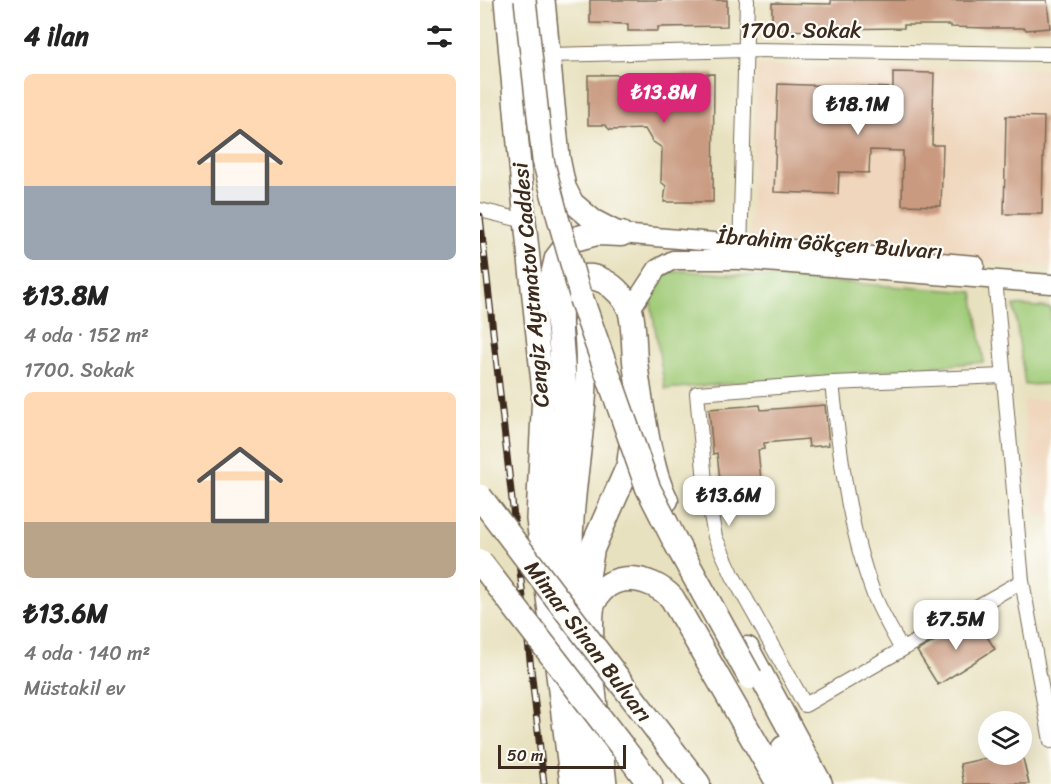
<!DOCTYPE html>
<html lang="tr">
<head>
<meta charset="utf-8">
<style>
  :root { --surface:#fff; --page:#f6f6f6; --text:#222; --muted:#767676; --accent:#db2777 }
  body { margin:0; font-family:Sriracha,sans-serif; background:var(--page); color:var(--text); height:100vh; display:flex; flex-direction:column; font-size:22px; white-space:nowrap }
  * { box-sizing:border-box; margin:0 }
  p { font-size:20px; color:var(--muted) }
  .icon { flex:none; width:33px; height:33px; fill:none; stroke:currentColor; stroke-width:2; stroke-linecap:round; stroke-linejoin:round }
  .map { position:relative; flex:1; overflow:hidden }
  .side { display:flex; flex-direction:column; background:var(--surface); width:480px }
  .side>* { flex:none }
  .buttons { position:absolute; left:498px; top:711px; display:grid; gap:12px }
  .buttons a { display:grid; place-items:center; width:54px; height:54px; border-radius:50%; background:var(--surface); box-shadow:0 6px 24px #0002; font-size:30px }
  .scale { position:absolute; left:18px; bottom:15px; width:128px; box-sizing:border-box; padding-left:6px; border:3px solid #3b2a1e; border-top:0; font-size:16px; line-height:21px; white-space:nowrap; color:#3b2a1e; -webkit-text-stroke:4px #fdfcf7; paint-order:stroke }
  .price { position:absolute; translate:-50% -51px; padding:0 14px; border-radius:12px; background:#fff; color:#222; font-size:20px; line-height:39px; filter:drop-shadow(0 2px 3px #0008) }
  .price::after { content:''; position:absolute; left:50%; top:36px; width:18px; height:14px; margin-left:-9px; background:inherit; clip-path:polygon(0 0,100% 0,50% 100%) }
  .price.active { background:var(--accent); color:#fff }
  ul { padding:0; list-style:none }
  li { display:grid; align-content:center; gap:12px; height:318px; padding:0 24px }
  li span { display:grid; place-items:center; height:186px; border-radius:9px; color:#555 }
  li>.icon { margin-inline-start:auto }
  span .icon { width:108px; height:108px; fill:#fffc; stroke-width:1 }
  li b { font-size:26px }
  h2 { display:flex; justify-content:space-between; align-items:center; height:72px; padding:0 24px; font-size:26px }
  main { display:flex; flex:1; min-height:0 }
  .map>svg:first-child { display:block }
</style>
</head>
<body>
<main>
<section class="side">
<h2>4 ilan<svg class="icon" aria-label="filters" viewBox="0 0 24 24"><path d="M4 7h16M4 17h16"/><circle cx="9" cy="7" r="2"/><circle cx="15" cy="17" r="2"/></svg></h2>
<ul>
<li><span style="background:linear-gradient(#ffd9b3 60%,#9aa5b1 0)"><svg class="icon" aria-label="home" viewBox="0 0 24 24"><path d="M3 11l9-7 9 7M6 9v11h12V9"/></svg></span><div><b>₺13.8M</b><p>4 oda · 152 m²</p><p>1700. Sokak</p></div></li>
<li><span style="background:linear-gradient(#ffd9b3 70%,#b9a48a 0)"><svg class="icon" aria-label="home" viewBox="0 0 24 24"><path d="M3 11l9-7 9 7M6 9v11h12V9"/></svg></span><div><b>₺13.6M</b><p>4 oda · 140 m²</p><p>Müstakil ev</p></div></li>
</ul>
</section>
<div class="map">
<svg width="571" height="784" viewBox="0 0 571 784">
  <rect width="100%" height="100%" fill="#fdfcf7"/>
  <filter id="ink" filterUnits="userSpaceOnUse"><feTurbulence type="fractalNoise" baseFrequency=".0167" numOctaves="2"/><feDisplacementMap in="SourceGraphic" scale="12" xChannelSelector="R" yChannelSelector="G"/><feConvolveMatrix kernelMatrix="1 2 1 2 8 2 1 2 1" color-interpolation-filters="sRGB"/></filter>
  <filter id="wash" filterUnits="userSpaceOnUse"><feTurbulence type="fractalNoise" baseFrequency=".008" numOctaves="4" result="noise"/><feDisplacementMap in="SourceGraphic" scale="24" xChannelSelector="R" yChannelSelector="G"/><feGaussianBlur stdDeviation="1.35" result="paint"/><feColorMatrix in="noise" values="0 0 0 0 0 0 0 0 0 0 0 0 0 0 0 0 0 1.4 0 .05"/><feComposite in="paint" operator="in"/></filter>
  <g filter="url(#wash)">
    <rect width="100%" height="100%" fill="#e8e1bf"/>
    <g fill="#efd6bc">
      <path d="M277 66 571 69V268L269 240Z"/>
      <path d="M571 399V524L568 516 555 517 543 401Z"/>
    </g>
    <g fill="#a0cb78" stroke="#6e7a4b" stroke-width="1.5">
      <path d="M203 271 493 292 504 362 185 389 171 304 173 287 185 273Z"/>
      <path d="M534 305 571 308V384L545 385Z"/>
    </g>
    <g id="blocks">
      <g fill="#c99a80">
        <path d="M110 0H247V26L178 27V31H148V24L110 23Z"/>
        <path d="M351 0H567L570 28 546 30 545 28H509L471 27V25H424V28L346 29V31L292 30V3L351 4Z"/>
        <path d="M413 72 454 73 452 145H463L461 206 422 205 423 151 390 150 389 173 359 172 358 194 294 192 298 84 413 88Z"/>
        <path d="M234 74 233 202H184L186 186 181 182 182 148 172 141 165 129 130 130 125 125H108V75Z"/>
        <path d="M526 116 564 117 562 214H524Z"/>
        <path d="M280 405 281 410 345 405 349 445 329 447 328 439 284 443V449L278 450 284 509 271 510 270 505 243 508 237 453 233 454 229 409Z"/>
        <path d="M495 618 515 649 458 685 437 651Z"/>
        <path d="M524 754H542L549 784H484L480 764Z"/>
      </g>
    </g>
  </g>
  <g filter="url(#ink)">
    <use href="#blocks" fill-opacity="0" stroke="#786a56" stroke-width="1.5"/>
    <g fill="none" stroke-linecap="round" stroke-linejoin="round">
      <g stroke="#786a56" stroke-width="16">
        <g id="street">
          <path d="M70 55 267 50 571 54"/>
          <path d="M0 210 45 221"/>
          <path d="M260 252 267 0"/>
          <path d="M515 278 542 581 571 741"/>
          <path d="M524 376 352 383 217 393 225 482 235 537 253 576 325 705 542 581"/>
          <path d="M352 383C360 455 368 527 394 595 401 613 412 631 421 648"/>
        </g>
      </g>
      <g stroke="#786a56" stroke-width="21">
        <g id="secondary">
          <path d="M141 234 495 265"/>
          <path d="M150 310 177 269 193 260H260L571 284"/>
        </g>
      </g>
      <g stroke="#786a56" stroke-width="24">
        <g id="primary">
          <path d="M25 0 45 221 63 392 57 519 91 784"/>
          <path d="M64 0 79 158 85 187 93 203 113 220 140 234"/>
          <path d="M101 605C98 591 93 575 92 561 90 481 114 403 104 324"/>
          <path d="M109 639 126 784"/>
        </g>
      </g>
      <g stroke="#786a56" stroke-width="27">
        <g id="highway">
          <path d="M80 331C80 316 78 298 88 286 109 263 142 288 150 310 154 322 154 348 155 361 158 389 163 415 168 443 173 463 176 482 186 500"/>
          <path d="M109 614 106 587 112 549 149 465 153 435"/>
          <path d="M111 648C112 637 109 611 114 602 129 569 170 575 192 598L299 784"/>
          <path d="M267 649 340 784"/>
          <path d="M136 676 218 784"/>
          <path d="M143 748 170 784"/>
          <path d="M304 748 321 784"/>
          <path d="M106 784 77 530 79 470 85 399 80 331 72 279 77 258 91 240 117 233 141 234"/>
        </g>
      </g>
      <use href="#street" stroke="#fff" stroke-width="14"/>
      <use href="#secondary" stroke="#fff" stroke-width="18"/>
      <use href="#primary" stroke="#fff" stroke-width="21"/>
      <use href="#highway" stroke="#fff" stroke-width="24"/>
      <g stroke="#3b2a1e" stroke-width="7">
        <path id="rail" d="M0 216 64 784"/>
      </g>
      <use href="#rail" stroke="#fdfcf7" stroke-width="4.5" stroke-dasharray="14" stroke-linecap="butt"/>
      <g stroke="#786a56" stroke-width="24" stroke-linecap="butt">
        <path id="primary-bridge" d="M45 0 63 160 78 218 101 298"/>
      </g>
      <g stroke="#786a56" stroke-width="27" stroke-linecap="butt">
        <g id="highway-bridge">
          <path d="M101 298 168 488 196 543 270 677"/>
          <path d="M0 497 136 676"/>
          <path d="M0 562 143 748"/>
        </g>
      </g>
      <use href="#primary-bridge" stroke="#fff" stroke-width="21"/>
      <use href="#highway-bridge" stroke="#fff" stroke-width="24"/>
    </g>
  </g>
  <g text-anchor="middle" stroke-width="4.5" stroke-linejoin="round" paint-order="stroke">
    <g font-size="22" fill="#3b2a1e" stroke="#fdfcf7">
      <text x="321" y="38">1700. Sokak</text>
      <text transform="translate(350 243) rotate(4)" y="8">İbrahim Gökçen Bulvarı</text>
      <text transform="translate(50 285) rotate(-95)" y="8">Cengiz Aytmatov Caddesi</text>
      <text transform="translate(109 641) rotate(53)" y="8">Mimar Sinan Bulvarı</text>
    </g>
  </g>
</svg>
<div class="buttons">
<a><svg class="icon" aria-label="layers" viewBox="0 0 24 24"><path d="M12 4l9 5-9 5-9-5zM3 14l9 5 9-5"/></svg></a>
</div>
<div class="scale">50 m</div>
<b class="price active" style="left:184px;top:124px">₺13.8M</b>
<b class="price" style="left:378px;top:136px">₺18.1M</b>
<b class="price" style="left:249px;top:527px">₺13.6M</b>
<b class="price" style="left:476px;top:651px">₺7.5M</b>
</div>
</main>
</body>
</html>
